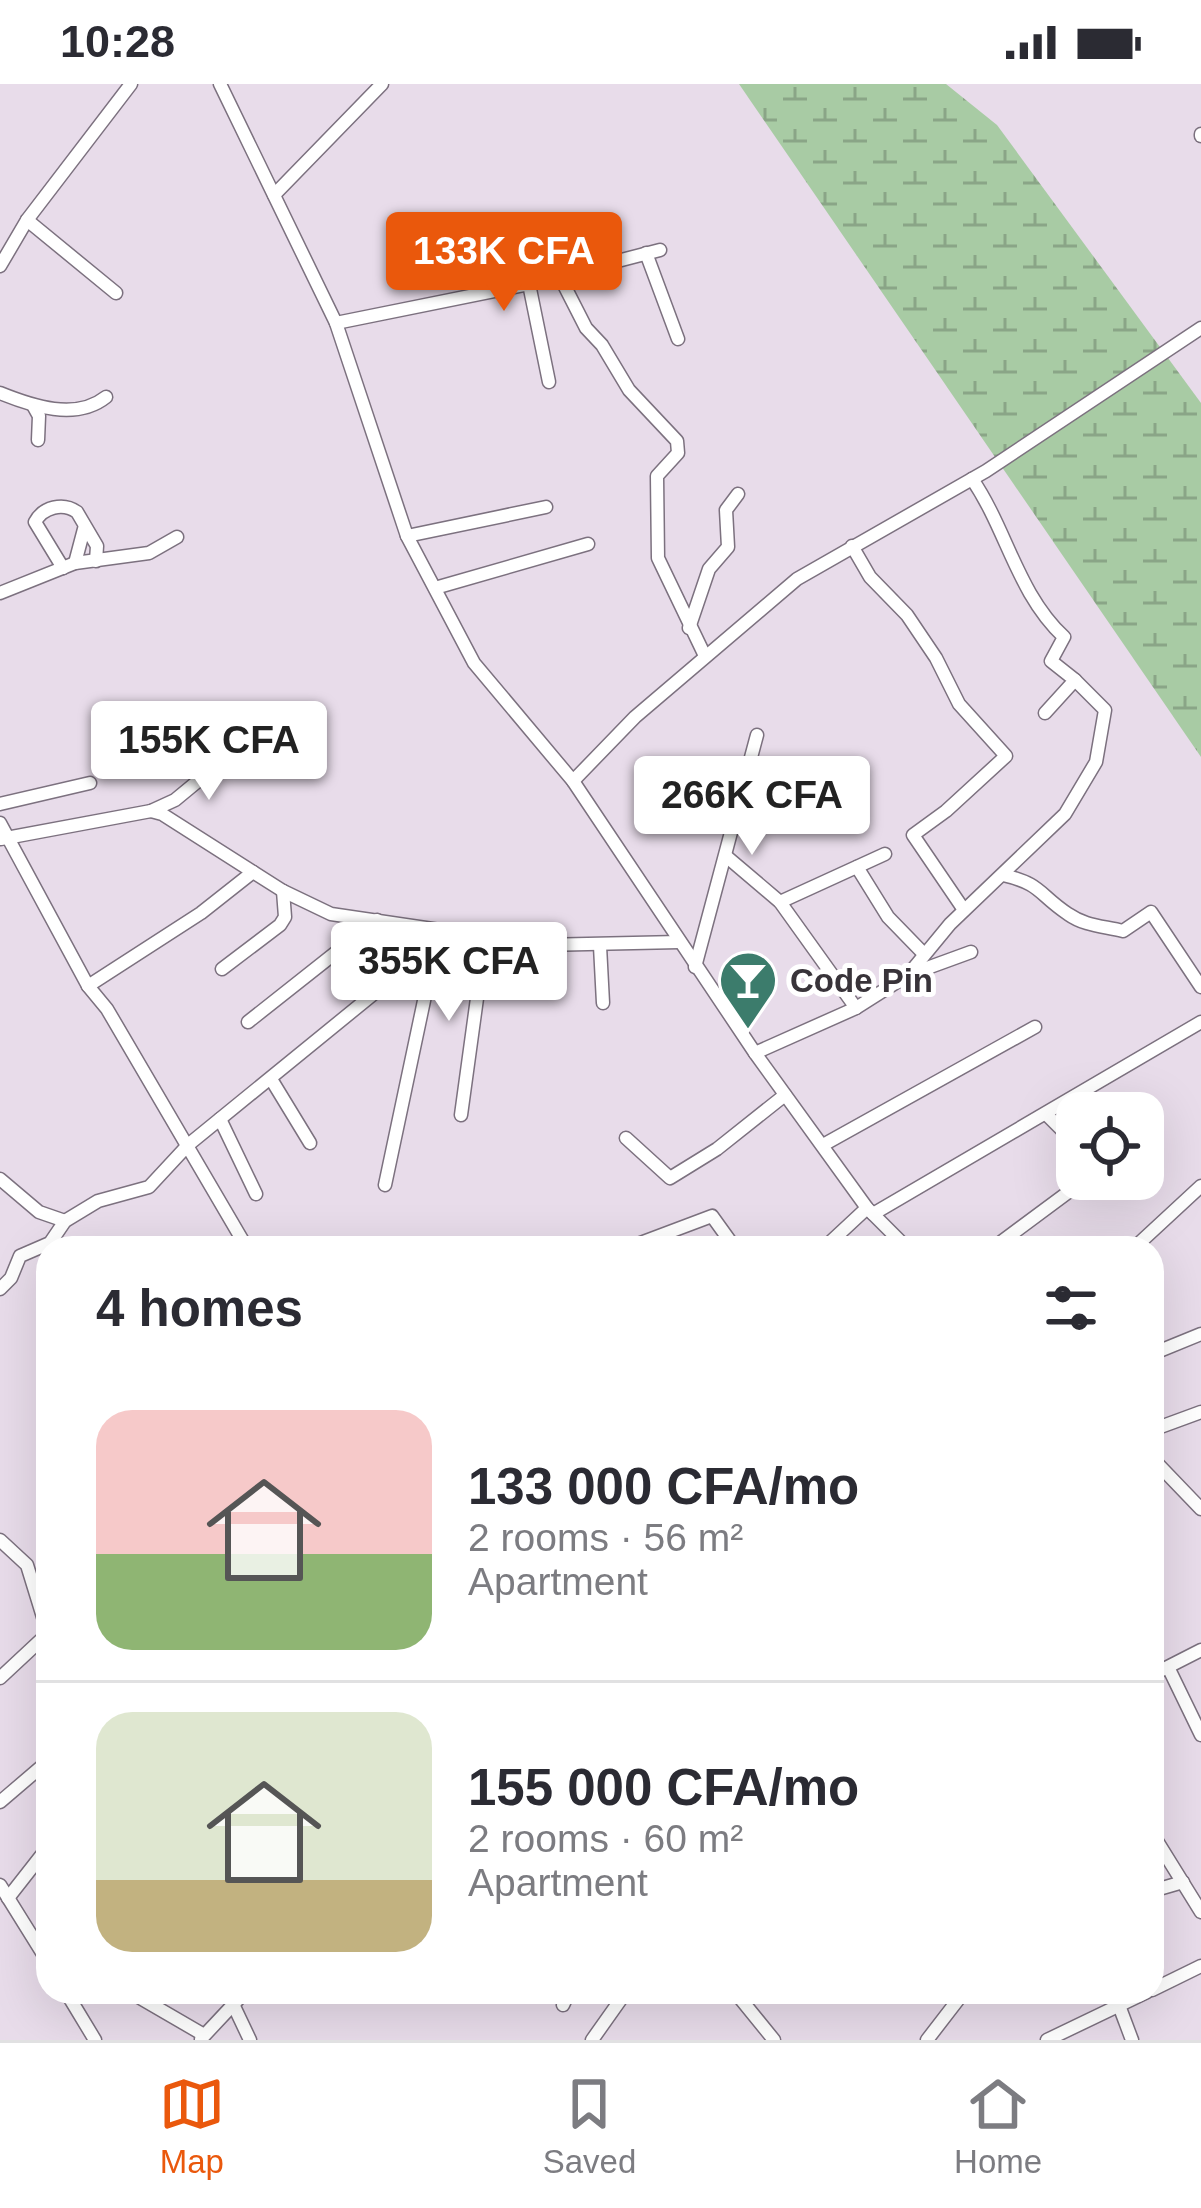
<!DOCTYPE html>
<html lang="en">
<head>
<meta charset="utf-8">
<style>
  :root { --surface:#fff; --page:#f2f2f3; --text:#2b2b33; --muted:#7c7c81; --line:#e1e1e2; --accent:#ea580c }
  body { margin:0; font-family:Arial,sans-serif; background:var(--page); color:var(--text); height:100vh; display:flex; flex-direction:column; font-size:45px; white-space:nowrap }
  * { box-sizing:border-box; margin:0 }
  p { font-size:39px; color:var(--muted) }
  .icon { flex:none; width:66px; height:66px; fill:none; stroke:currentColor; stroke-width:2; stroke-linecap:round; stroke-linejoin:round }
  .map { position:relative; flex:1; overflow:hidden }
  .drawer { position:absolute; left:36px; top:1152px; width:1128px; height:768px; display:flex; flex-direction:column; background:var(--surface); border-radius:36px; box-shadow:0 12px 48px #0002 }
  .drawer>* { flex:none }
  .buttons { position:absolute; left:1056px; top:1008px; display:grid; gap:24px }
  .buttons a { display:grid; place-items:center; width:108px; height:108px; border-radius:24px; background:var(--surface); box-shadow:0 12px 48px #0002; font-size:60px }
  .price { position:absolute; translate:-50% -102px; padding:0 27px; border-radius:12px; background:#fff; color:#222; font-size:39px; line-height:78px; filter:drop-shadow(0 3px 6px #0008) }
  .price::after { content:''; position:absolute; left:50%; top:72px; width:36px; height:27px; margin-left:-18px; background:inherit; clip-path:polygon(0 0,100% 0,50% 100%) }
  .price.current { background:var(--accent); color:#fff }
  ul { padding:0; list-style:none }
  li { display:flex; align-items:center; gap:36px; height:300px; padding:0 60px }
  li+li { border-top:3px solid var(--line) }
  li span { display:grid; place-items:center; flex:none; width:336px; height:240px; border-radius:36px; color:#555 }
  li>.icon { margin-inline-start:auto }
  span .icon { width:144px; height:144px; fill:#fffc; stroke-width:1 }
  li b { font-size:51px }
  h2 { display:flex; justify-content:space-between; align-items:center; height:144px; padding:0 60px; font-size:51px }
  .status { display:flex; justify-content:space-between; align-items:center; height:84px; padding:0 60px; background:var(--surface); direction:ltr }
  .status svg { height:33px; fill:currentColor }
  .tabs { display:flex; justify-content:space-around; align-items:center; height:168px; border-top:3px solid var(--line); background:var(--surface); font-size:33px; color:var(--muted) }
  .tabs a { display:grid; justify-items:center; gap:6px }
  .tabs .current { color:var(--accent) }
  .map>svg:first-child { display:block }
</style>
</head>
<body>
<div class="status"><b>10:28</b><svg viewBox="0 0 49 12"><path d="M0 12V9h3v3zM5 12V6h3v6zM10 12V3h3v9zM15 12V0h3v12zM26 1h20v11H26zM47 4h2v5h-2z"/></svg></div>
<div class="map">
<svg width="1201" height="1956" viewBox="0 0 1201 1956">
  <defs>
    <pattern id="wetland-marsh" width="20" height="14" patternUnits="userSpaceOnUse" patternTransform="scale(3)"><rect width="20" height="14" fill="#a8cba4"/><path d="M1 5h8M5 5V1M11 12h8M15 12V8" fill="none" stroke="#8aa587"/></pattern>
  </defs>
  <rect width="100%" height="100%" fill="#e8dcea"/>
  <path fill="url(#wetland-marsh)" d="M739 0H946L997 41 1201 319V673Z"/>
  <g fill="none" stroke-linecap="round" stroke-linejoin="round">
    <g stroke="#7c717f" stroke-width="15">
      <g id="minor">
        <path d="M220 0 336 239 407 452 474 579 573 697 755 969 867 1124 907 1164"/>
        <path d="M1201 50V52"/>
        <path d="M274 111 382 0"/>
        <path d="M27 136 116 209"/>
        <path d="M646 169 678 255"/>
        <path d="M0 182 27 136 131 0"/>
        <path d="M560 193 586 244 602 261 629 306 677 357 678 369 657 392 658 474 705 572"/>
        <path d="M529 200 549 298"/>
        <path d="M336 239 529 200 660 166"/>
        <path d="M0 309C32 322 76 337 106 313"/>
        <path d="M34 323 39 332 38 356"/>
        <path d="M972 395C1007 446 1017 509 1064 553L1051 577 1075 596 1045 629"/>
        <path d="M407 452 546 423"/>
        <path d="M852 462 870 493 907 531 936 574 959 620 1006 672 946 727 913 751 964 826"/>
        <path d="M75 479 84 445"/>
        <path d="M63 484 35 438C43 423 63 418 77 428L97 462 96 477"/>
        <path d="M435 504 588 460"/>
        <path d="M0 509 75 479 149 469 177 453"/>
        <path d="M689 544 709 485 728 463 726 426 738 410"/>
        <path d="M573 697 635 633 797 495 986 387 1201 244"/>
        <path d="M0 720 90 699"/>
        <path d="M151 727 162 730 283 807 331 830 542 861 679 858"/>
        <path d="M0 739 88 902 107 925 247 1164"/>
        <path d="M1 755 151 727 175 716 221 678 248 667"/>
        <path d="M727 773 780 818 856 924"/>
        <path d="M857 783 888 833 924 870"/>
        <path d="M1003 791C1042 800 1038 810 1068 830 1085 842 1103 842 1123 847L1151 828 1201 903"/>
        <path d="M780 818 885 770"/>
        <path d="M600 862 603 919"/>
        <path d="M695 883 757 651"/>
        <path d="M222 885 280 841 285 833 283 807"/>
        <path d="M908 891 950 840 1065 730 1096 678 1105 626 1075 596"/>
        <path d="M88 902 201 829 253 788"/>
        <path d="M248 938 377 836"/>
        <path d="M755 969 856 924 908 891 971 868"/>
        <path d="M271 995 310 1059"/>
        <path d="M1046 1030 1077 1061"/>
        <path d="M461 1031 485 856"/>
        <path d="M220 1035 256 1110"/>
        <path d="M626 1054 670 1094 717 1065 785 1011"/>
        <path d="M823 1061 1035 943"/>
        <path d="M0 1095 39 1128 65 1137"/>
        <path d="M385 1101 436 860"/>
        <path d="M873 1130 1201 938"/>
        <path d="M627 1164 712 1132 735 1164"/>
        <path d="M824 1164 867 1124"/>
        <path d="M993 1164 1086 1095"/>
        <path d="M1134 1164 1201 1102"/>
        <path d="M0 1205 11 1194 20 1172 50 1159 65 1137 98 1117 149 1103 188 1061 436 859"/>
        <path d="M1152 1270 1201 1250"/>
        <path d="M1152 1346 1201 1328"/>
        <path d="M1152 1374 1201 1425"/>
        <path d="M0 1456 27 1481 47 1546 44 1553 0 1594"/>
        <path d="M1169 1585 1201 1651"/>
        <path d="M1152 1591 1201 1566"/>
        <path d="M0 1718 48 1677"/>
        <path d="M1152 1749 1201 1828"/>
        <path d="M0 1801 48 1878"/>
        <path d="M1152 1807 1183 1798"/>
        <path d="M8 1814 48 1763"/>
        <path d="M1152 1906 1201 1882"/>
        <path d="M66 1908 95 1956"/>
        <path d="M130 1908 204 1951"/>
        <path d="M735 1908 774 1956"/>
        <path d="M1114 1908 1132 1956"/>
        <path d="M232 1918 250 1956"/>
        <path d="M563 1921 569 1908"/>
        <path d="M201 1955 245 1908"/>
        <path d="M592 1956 626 1908"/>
        <path d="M927 1956 964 1908"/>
        <path d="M1047 1956 1147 1908"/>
      </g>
    </g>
    <use href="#minor" stroke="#fff" stroke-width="12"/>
  </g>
  <defs>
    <g id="bar-pin" transform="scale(3)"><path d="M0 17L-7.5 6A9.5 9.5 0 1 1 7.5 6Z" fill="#3c7c6c" stroke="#fff"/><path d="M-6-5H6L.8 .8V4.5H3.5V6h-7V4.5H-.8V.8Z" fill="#fff"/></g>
  </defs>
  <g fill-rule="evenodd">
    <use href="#bar-pin" x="748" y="896"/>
  </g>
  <g text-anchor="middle" stroke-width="10" stroke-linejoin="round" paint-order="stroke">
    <g font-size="33" font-weight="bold" fill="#383339" stroke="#fff" text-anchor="start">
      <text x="790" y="908">Code Pin</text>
    </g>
  </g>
</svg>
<div class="buttons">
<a><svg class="icon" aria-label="locate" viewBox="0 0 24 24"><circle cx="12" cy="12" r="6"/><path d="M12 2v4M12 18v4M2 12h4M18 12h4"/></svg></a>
</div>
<b class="price current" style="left:504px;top:230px">133K CFA</b>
<b class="price" style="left:209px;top:719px">155K CFA</b>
<b class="price" style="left:752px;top:774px">266K CFA</b>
<b class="price" style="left:449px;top:940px">355K CFA</b>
<section class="drawer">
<h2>4 homes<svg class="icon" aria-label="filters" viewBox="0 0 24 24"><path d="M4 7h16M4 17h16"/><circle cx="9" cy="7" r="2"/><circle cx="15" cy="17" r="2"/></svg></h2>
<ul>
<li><span style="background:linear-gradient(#f6c9c9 60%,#8fb573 0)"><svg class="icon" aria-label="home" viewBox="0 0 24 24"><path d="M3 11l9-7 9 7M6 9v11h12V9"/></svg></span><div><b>133 000 CFA/mo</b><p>2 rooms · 56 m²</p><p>Apartment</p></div></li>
<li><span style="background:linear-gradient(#dfe7d0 70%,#c2b280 0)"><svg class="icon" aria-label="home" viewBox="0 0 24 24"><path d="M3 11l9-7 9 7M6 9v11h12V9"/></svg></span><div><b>155 000 CFA/mo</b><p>2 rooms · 60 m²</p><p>Apartment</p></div></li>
</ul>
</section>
</div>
<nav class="tabs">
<a class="current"><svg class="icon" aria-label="map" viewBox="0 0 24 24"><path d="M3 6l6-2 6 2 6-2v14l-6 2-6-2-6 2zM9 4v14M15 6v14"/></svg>Map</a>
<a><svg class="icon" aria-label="saved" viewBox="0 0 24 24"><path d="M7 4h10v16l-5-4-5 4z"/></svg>Saved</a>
<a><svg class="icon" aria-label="home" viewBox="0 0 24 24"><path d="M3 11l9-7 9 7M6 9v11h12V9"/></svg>Home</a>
</nav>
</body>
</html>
